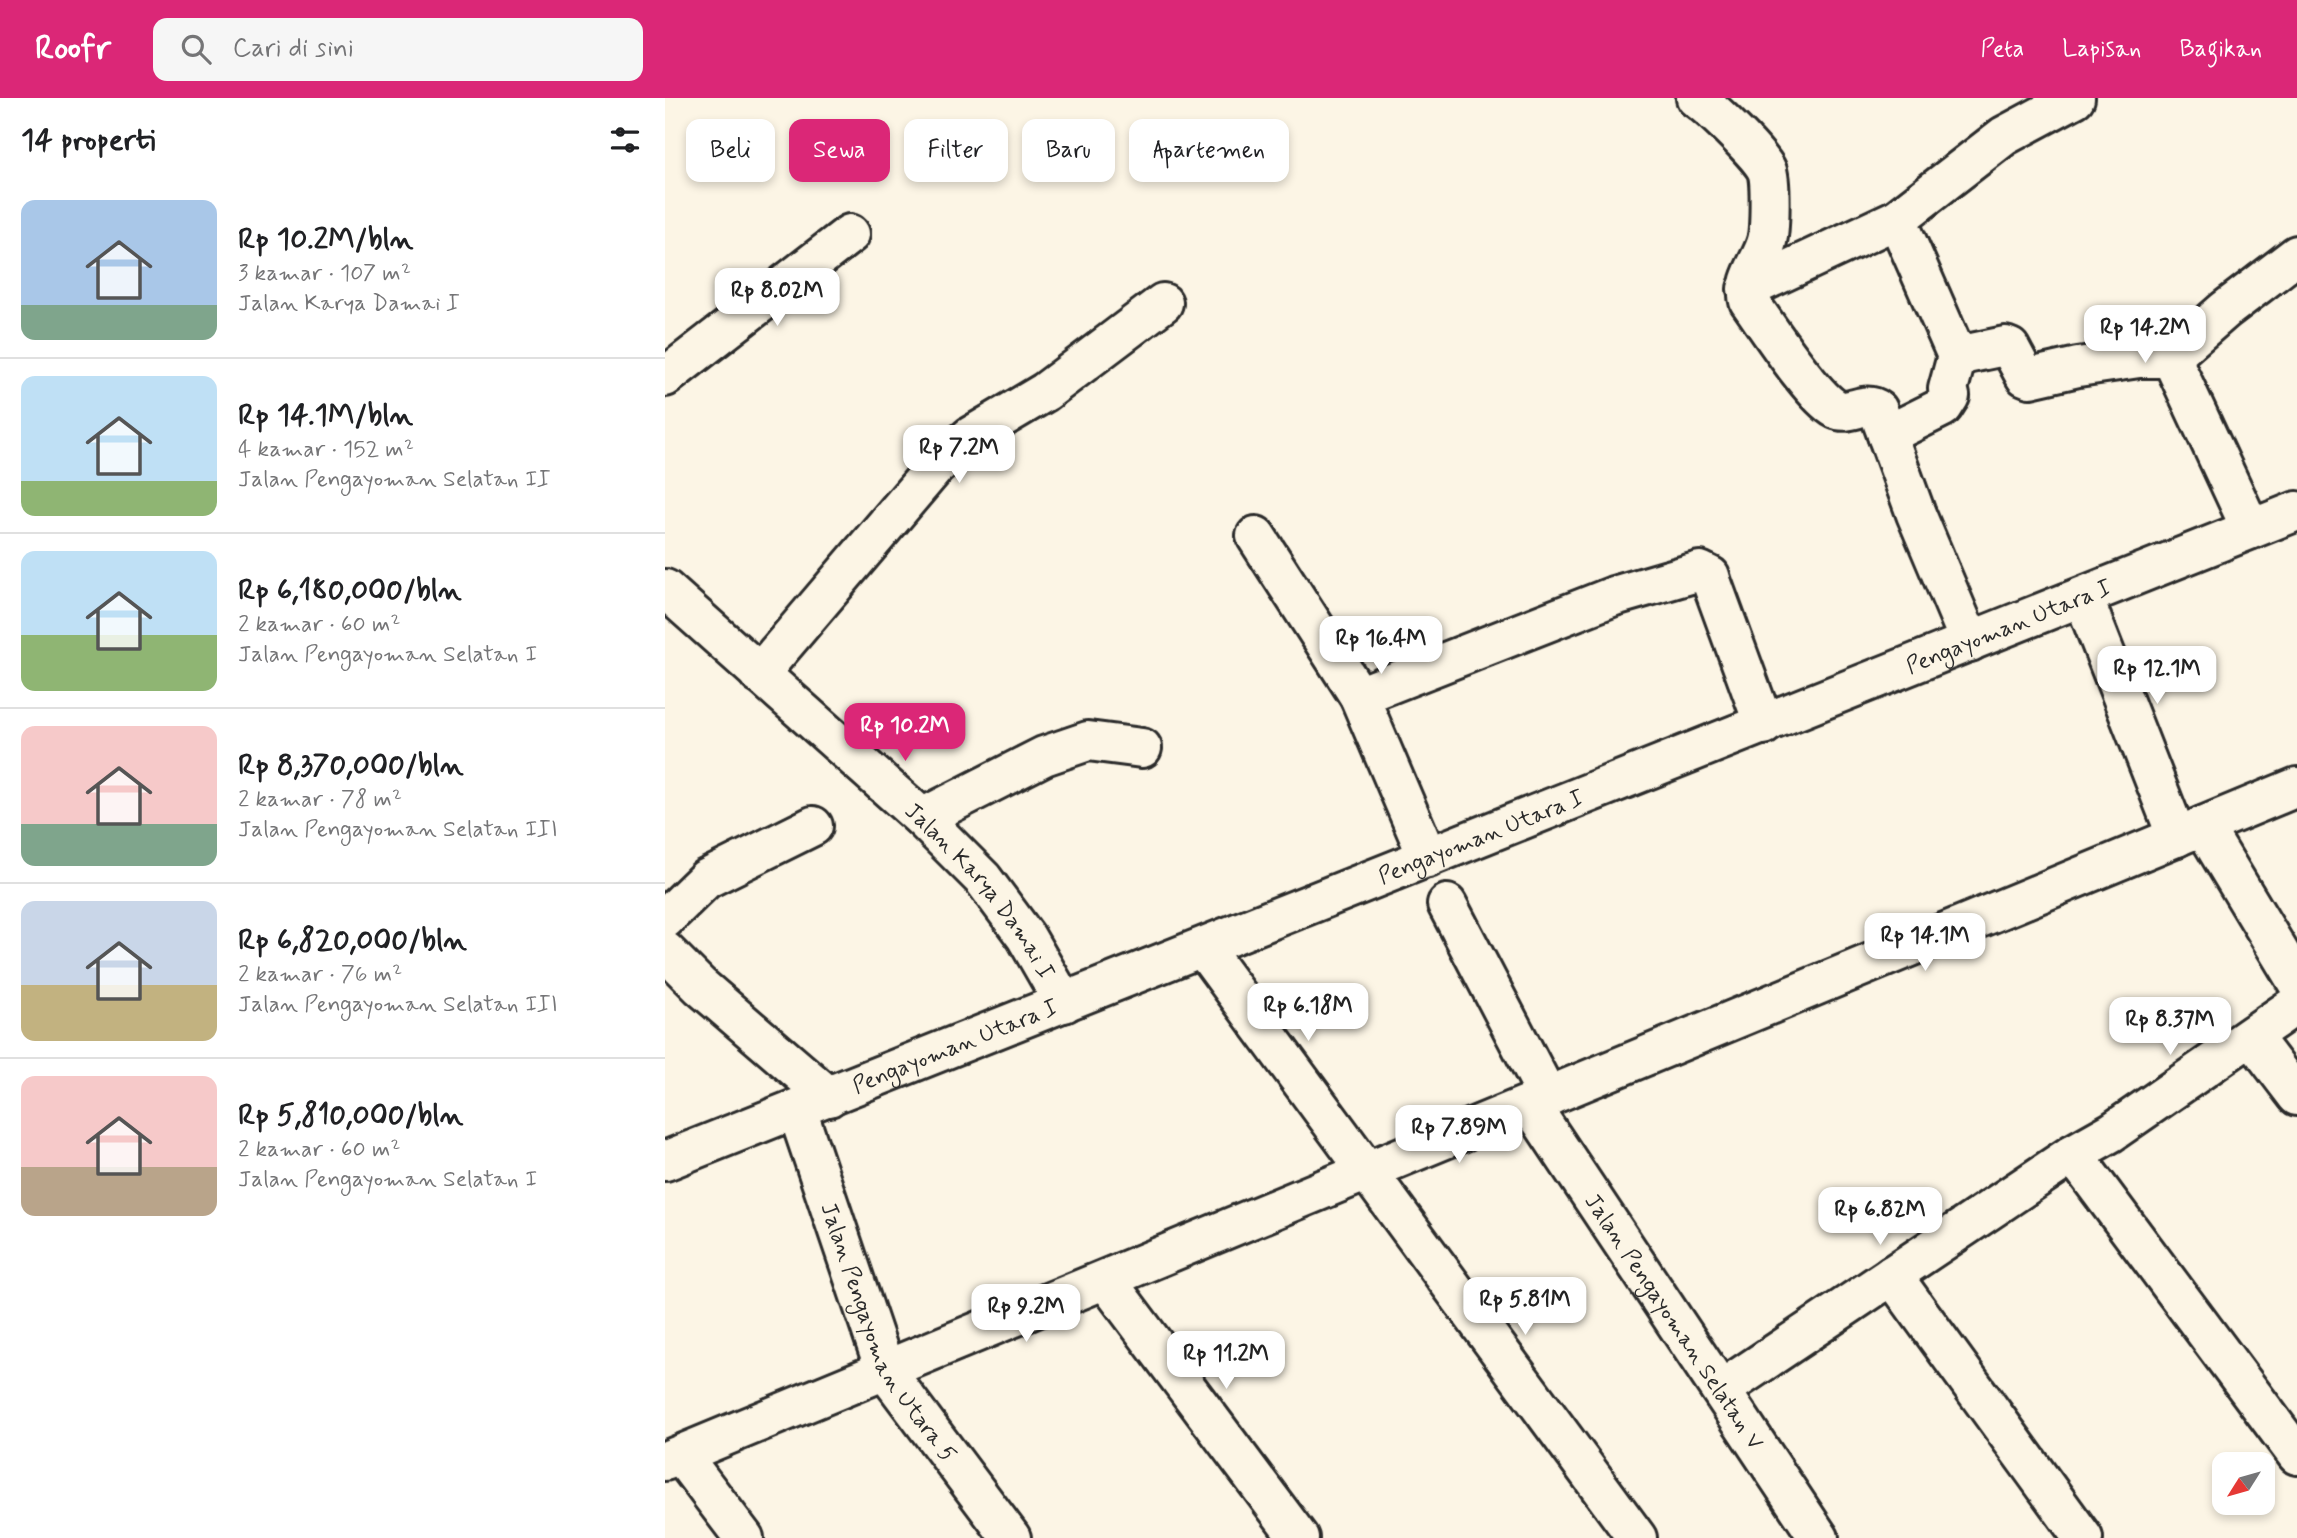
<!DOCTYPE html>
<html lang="id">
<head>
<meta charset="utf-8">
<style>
  :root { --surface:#fff; --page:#f6f6f6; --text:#202124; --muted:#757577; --line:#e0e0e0; --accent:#db2777 }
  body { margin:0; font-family:Mynerve,sans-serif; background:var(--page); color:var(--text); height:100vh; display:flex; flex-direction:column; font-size:26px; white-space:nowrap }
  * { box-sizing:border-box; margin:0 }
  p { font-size:23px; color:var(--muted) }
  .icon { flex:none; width:38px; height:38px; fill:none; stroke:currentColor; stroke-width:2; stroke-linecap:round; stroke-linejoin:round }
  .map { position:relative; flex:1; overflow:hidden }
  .details { display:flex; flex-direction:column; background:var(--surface); width:665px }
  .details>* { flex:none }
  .top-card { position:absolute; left:21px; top:21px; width:665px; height:63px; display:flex; gap:14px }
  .needle { width:46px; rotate:233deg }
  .tools { position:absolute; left:1547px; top:1354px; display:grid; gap:14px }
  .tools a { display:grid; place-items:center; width:63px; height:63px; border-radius:14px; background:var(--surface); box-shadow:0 4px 10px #0003; font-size:35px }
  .price { position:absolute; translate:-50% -60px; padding:0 16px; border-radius:14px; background:#fff; color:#222; font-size:23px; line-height:46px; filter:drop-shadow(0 2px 4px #0008) }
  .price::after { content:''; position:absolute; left:50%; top:42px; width:21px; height:16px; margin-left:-10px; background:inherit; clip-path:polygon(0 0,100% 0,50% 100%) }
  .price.current { background:var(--accent); color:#fff }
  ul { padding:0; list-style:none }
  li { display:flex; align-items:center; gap:21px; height:175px; padding:0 21px }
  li+li { border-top:2px solid var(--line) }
  li span { display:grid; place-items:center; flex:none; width:196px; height:140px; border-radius:14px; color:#555 }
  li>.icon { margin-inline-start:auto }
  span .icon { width:84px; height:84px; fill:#fffc; stroke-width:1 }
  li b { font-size:30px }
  h2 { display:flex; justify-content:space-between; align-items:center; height:84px; padding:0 21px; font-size:30px }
  .tag { padding:0 24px; border-radius:14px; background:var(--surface); box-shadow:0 4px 10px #0003; font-size:24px; line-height:63px }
  .tag.current { background:var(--accent); color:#fff }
  header { display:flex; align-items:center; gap:42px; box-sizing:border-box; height:98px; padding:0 35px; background:var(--accent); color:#fff }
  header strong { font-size:33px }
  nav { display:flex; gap:38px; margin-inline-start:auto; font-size:24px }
  .search { width:490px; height:63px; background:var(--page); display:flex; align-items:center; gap:18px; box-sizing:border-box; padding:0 24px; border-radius:14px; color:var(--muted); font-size:26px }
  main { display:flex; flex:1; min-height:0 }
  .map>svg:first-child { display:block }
</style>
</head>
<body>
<header>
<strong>Roofr</strong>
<div class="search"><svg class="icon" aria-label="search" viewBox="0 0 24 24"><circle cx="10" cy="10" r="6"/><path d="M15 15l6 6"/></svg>Cari di sini</div>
<nav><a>Peta</a><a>Lapisan</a><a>Bagikan</a></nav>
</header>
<main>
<section class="details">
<h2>14 properti<svg class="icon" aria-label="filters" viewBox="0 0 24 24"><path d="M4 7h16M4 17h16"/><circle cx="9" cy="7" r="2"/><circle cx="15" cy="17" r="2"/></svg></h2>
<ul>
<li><span style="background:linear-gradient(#a9c7e8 75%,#7fa58c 0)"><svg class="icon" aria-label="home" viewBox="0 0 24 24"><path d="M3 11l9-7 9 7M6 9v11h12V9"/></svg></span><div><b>Rp 10.2M/bln</b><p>3 kamar · 107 m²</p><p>Jalan Karya Damai I</p></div></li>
<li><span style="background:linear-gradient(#bfe0f5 75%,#8fb573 0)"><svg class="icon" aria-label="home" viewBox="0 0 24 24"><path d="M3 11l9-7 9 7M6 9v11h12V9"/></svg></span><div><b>Rp 14.1M/bln</b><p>4 kamar · 152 m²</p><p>Jalan Pengayoman Selatan II</p></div></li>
<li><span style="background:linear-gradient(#bfe0f5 60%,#8fb573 0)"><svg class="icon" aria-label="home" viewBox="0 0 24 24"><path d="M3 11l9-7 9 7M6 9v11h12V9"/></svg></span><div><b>Rp 6,180,000/bln</b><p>2 kamar · 60 m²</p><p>Jalan Pengayoman Selatan I</p></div></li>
<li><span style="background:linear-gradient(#f6c9c9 70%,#7fa58c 0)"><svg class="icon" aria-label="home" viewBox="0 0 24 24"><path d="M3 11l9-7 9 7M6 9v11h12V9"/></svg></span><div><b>Rp 8,370,000/bln</b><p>2 kamar · 78 m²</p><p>Jalan Pengayoman Selatan III</p></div></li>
<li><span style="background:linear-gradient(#c9d6e8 60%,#c2b280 0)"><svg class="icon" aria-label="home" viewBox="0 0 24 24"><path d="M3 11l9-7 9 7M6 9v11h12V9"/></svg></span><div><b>Rp 6,820,000/bln</b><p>2 kamar · 76 m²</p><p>Jalan Pengayoman Selatan III</p></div></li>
<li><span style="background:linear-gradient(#f6c9c9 65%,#b9a48a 0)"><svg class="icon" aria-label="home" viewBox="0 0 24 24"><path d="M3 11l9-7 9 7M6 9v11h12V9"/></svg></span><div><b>Rp 5,810,000/bln</b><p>2 kamar · 60 m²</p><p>Jalan Pengayoman Selatan I</p></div></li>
</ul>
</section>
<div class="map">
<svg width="1632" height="1440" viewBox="0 0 1632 1440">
  <rect width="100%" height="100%" fill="#fcf5e5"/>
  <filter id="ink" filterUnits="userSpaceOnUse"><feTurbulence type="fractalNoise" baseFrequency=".0143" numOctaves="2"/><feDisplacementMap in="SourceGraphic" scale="14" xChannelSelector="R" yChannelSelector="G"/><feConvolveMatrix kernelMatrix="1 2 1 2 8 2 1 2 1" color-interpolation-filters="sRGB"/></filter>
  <g filter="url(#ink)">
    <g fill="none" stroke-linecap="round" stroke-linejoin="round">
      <g stroke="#2b2b2b" stroke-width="44">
        <g id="minor">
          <path d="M1031 0C1046 10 1096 58 1102 73 1106 83 1105 132 1102 143 1097 163 1078 182 1084 203 1102 228 1147 298 1171 311 1185 318 1200 302 1213 312L1251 416 1305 544"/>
          <path d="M1082 191 1232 121 1339 38 1410 0"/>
          <path d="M1292 258 1340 248 1345 250 1360 278 1365 280 1413 269 1474 260H1509"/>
          <path d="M0 279 185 136"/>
          <path d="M1222 337 1278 309 1285 298 1283 291 1292 258 1232 121"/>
          <path d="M1586 431 1510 268 1512 254 1560 212 1632 157"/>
          <path d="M591 438 694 598 763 760"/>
          <path id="s1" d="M0 491 257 720 318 781 361 839 399 905"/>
          <path d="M1418 499 1512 739"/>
          <path d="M94 576 271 368 306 338 380 294 498 205"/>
          <path d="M694 598 949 498 1035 473 1045 478 1047 485 1099 627"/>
          <path d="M257 720 379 658 423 643 477 650"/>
          <path d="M1538 728 1632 884"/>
          <path d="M782 806 883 999"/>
          <path d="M0 821 41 781 148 728"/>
          <path d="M538 850 972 1440"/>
          <path d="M0 853 35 888 164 999"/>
          <path d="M1587 939 1632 998"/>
          <path id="s2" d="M865 1006 1154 1440"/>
          <path id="s3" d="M132 1012 220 1272 346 1440"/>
          <path d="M1408 1056 1632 1357"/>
          <path id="s4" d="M0 1063 1632 413"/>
          <path d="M1227 1177 1418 1440"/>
          <path d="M441 1182 634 1440"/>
          <path d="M1056 1292 1408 1056 1447 1034 1632 906"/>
          <path d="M16 1357 79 1440"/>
          <path d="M0 1363 1632 689"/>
        </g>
      </g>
      <use href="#minor" stroke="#fcf5e5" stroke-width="38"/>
    </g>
  </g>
  <g text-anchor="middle" stroke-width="7" stroke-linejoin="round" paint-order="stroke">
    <g font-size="23" fill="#2b2b2b" stroke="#fcf5e5">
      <text dy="8" stroke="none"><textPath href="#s4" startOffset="1446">Pengayoman Utara I</textPath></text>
      <text dy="8" stroke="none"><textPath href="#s4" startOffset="878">Pengayoman Utara I</textPath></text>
      <text dy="8" stroke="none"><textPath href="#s1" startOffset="438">Jalan Karya Damai I</textPath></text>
      <text dy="8" stroke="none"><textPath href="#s4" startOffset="312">Pengayoman Utara I</textPath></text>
      <text dy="8" stroke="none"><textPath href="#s2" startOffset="261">Jalan Pengayoman Selatan V</textPath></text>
      <text dy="8" stroke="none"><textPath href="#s3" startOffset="242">Jalan Pengayoman Utara 5</textPath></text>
    </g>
  </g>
</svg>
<div class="tools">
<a><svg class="needle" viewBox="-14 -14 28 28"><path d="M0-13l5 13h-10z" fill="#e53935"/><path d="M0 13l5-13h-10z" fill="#757577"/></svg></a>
</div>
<b class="price" style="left:112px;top:230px">Rp 8.02M</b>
<b class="price" style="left:1480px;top:267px">Rp 14.2M</b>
<b class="price" style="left:294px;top:387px">Rp 7.2M</b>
<b class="price" style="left:716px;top:578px">Rp 16.4M</b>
<b class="price" style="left:1492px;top:608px">Rp 12.1M</b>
<b class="price current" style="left:240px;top:665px">Rp 10.2M</b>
<b class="price" style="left:1260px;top:875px">Rp 14.1M</b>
<b class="price" style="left:643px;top:945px">Rp 6.18M</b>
<b class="price" style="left:1505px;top:959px">Rp 8.37M</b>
<b class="price" style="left:794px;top:1067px">Rp 7.89M</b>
<b class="price" style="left:1215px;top:1149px">Rp 6.82M</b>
<b class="price" style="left:860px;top:1239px">Rp 5.81M</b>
<b class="price" style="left:361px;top:1246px">Rp 9.2M</b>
<b class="price" style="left:561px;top:1293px">Rp 11.2M</b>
<div class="top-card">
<a class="tag">Beli</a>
<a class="tag current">Sewa</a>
<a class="tag">Filter</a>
<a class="tag">Baru</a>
<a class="tag">Apartemen</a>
</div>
</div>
</main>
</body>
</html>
